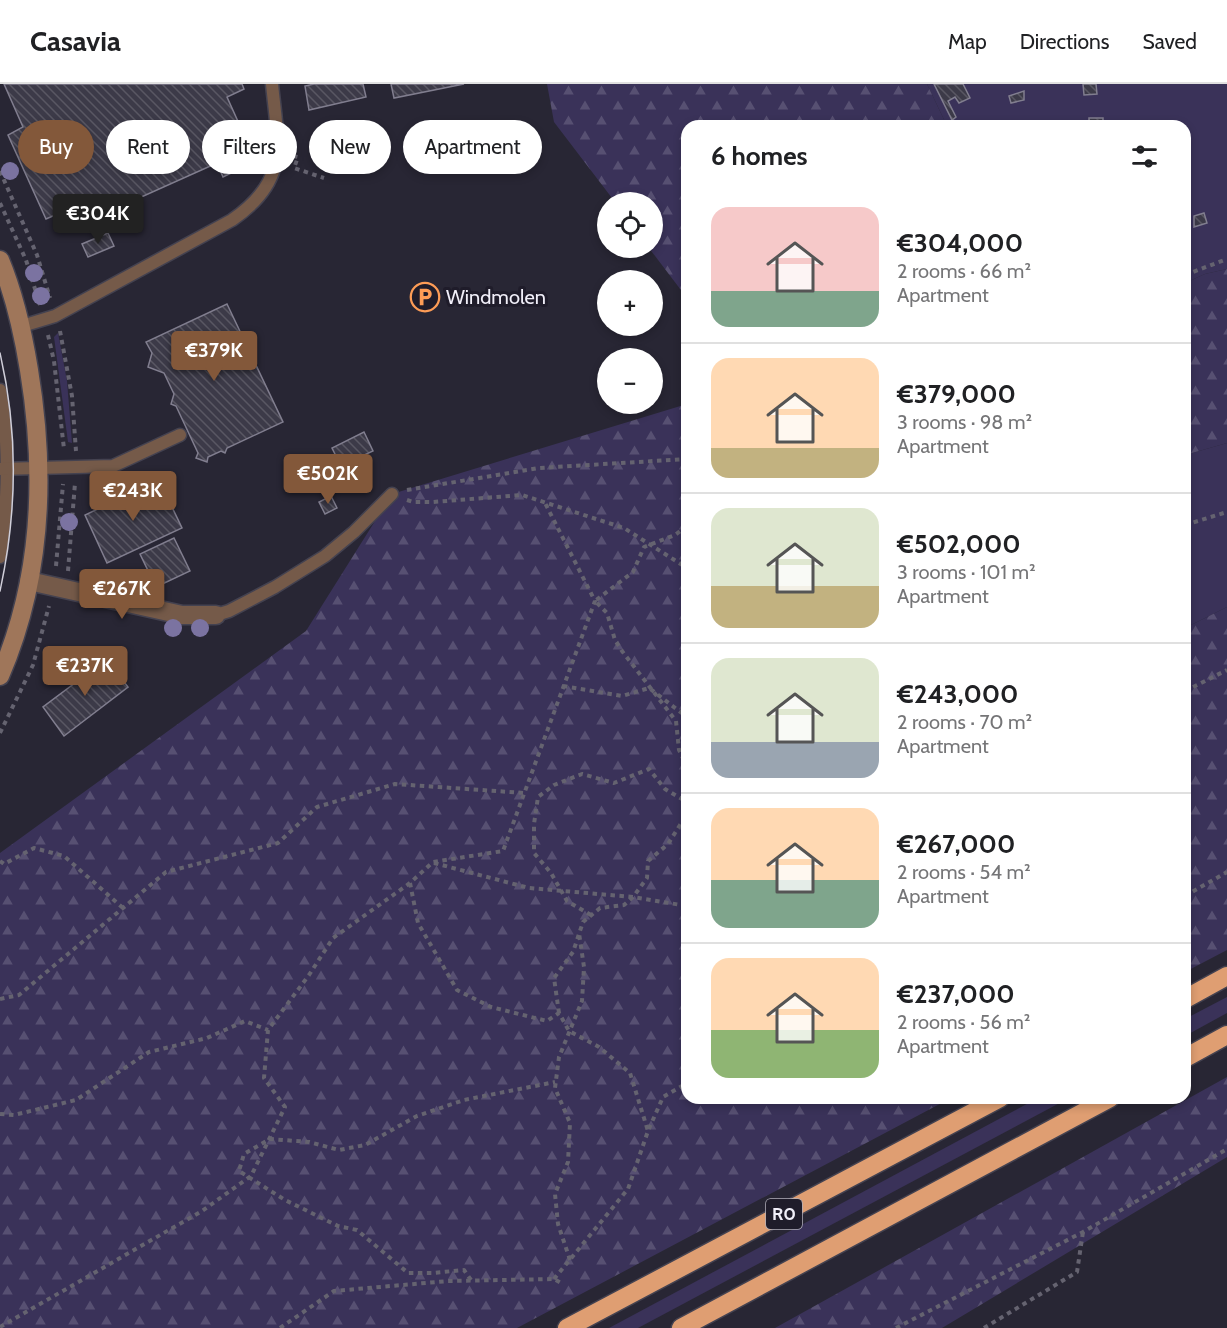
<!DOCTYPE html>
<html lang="en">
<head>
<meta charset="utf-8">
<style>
  :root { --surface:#fff; --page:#f6f6f6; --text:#202124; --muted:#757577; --line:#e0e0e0; --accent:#83583a }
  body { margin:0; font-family:Cabin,sans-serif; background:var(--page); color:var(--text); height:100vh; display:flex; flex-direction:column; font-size:22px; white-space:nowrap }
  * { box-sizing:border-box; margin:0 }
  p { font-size:20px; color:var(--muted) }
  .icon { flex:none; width:33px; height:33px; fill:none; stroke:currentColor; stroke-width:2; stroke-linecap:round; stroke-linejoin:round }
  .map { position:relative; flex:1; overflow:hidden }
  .side { position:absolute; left:681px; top:36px; width:510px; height:984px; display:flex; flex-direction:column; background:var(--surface); border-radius:18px; box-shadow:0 3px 9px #0003 }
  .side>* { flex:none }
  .top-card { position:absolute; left:18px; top:36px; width:570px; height:54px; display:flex; gap:12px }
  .tools { position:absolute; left:597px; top:108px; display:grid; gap:12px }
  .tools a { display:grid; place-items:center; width:66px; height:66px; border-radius:50%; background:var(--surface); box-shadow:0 3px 9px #0003; font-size:30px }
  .price { position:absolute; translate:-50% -51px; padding:0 14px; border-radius:6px; background:var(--accent); color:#fff; font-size:20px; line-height:39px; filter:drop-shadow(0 2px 3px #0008) }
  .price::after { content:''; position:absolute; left:50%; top:36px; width:18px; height:14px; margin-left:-9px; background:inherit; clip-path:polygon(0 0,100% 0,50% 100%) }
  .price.active { background:#222; color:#fff }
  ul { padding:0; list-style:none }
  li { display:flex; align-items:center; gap:18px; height:150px; padding:0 30px }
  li+li { border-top:2px solid var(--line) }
  li span { display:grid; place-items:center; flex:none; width:168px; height:120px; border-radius:18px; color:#555 }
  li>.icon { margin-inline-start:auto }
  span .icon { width:72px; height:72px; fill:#fffc; stroke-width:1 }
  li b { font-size:26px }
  h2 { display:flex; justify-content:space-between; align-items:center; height:72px; padding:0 30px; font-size:26px }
  .pill { padding:0 21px; border-radius:27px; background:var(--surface); box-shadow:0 3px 9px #0003; font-size:21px; line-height:54px }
  .pill.active { background:var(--accent); color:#fff }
  header { display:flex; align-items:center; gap:36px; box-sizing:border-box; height:84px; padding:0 30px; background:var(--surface); border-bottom:2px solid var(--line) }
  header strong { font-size:28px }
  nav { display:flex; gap:33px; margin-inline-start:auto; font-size:21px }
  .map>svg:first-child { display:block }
</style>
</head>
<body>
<header>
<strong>Casavia</strong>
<nav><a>Map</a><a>Directions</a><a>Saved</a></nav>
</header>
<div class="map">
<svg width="1227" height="1244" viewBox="0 0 1227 1244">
  <defs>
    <pattern id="forest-firs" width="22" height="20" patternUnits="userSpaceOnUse" patternTransform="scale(1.5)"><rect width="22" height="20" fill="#3a3259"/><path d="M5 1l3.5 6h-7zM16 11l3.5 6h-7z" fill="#575072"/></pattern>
    <pattern id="building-back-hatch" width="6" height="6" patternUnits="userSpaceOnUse" patternTransform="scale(1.5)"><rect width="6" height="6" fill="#3c3a48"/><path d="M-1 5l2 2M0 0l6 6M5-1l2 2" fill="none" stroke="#595763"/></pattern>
  </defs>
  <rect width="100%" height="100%" fill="#282634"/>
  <g fill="#3a3259">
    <path d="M927 0H1227V185L1205 190 1185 199V42H947Z"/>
    <path d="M58 249 67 297 72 359 68 358 54 253Z"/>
    <path d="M1227 359V523L1185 544V371Z"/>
    <path d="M1227 913V929L1185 952V935Z"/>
    <path d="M1038 1014H1069L638 1244H609Z"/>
  </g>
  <g fill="url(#forest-firs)">
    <path d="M547 0H927L947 42H687V214L649 164H652V118H615L554 38Z"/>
    <path d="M1227 185V359L1185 371V199L1205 190Z"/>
    <path d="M687 320V1014H951L517 1244H0V769L306 547 392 410Z"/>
    <path d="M1227 523V866L1185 888V544Z"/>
    <path d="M1227 993V1073L942 1244H775Z"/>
  </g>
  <g fill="url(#building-back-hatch)" stroke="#817e8f" stroke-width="1.5">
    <path d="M4 0H242L244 5 227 13 250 64 246 82 223 93 217 79 70 145 62 128 46 135 8 51 23 43Z"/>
    <path d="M314 0H363L366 13 309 26 305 2Z"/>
    <path d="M391 0H464L394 14Z"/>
    <path d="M934 0H963L970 14 959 19 955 13 948 17 956 33 952 36Z"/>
    <path d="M1083 0H1096L1097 10 1084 11Z"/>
    <path d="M1024 7V16L1011 19 1009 12Z"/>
    <rect x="1089" y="34" width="14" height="8"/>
    <path d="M1204 129 1207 139 1194 143V132Z"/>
    <path d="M108 149 114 162 88 173 82 160Z"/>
    <path d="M227 220 283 338 227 364 225 369 221 367 208 373 207 378 196 374 198 369 176 322 171 320 174 310 164 289 148 283 152 269 146 258Z"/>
    <path d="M364 348 373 367 341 382 332 364Z"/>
    <path d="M159 396 182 444 107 479 85 431Z"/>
    <path d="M331 412 337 424 325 430 319 418Z"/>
    <path d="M174 454 190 487 156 503 140 470Z"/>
    <path d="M107 575 128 603 64 652 43 623Z"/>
  </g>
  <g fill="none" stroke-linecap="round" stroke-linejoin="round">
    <g stroke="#444250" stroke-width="15">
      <g id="lane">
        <path d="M22 242 55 232 232 136C290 96 278 61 272 0"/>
        <path d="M0 306C10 361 8 418 0 473"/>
        <path d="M0 385 113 382 180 351"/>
        <path d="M216 531 229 527 275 503 325 472 354 448 392 410"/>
      </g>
    </g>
    <g stroke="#444250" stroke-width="21">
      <path id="street" d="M29 497 182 531H216"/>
    </g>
    <g stroke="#444250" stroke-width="21">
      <path id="secondary" d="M0 176C15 212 23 249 29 286 46 389 42 495 0 592"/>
    </g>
    <g stroke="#444250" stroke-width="21">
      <g id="highway">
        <path d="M1185 915 1227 892"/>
        <path d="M1185 974 1227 951"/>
        <path d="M567 1244 1000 1014"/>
        <path d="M681 1244 1110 1014"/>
      </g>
    </g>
    <g stroke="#656370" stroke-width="4" stroke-dasharray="4.5 4.5" stroke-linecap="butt">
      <path d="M293 72 298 73 294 84 324 94"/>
      <path d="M0 87 37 171 50 214"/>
      <path d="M0 119 26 176 40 221"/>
      <path d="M1185 191 1227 175"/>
      <path d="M60 247 72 312 76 367"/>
      <path d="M48 251 54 277 64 365"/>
      <path d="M407 406 539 384 687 375"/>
      <path d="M407 416 413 418H433L522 411 624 444 687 484"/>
      <path d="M1185 441 1227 428"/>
      <path d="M687 442 675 451 644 463 633 488 595 517 607 529 615 556 622 567 676 637 679 666 687 683"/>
      <path d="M56 482 63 400"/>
      <path d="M68 487 75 399"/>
      <path d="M563 602 622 612 649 604 687 633"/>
      <path d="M1185 607 1227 586"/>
      <path d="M0 649 33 581 49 522"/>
      <path d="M0 777 4 780 34 764 64 772 123 824"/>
      <path d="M434 779 529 804 633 813 687 822"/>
      <path d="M410 799 418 839 457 906 491 923 547 937 559 929 569 947 599 963 630 989 648 1047"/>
      <path d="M1185 812 1227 788"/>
      <path d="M591 831 567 817 551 789 534 769V740L538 713 554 701 582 690 614 699 649 685 665 705 687 718"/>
      <path d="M0 915 19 911 166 788 278 759 317 723 395 700 524 709"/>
      <path d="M559 929 554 894 573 868 583 838 600 824 624 821 633 813 647 794 648 777 668 760 687 730"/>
      <path d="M0 1030 14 1031 76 1016 149 968 207 954 245 937 268 946"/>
      <path d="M570 1176 558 1140 555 1110 568 1078 570 1039 555 1004 559 973 582 917 584 883 579 849"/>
      <path d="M554 1195 628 1105 648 1047 663 1013 687 999"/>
      <path d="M471 1196 464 1186 432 1189H408L357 1146 338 1142 285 1116 239 1087 244 1070 270 1055 309 1058 339 1066 365 1061 417 1032 464 1016 555 998"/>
      <path d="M0 1243 202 1127 251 1092 285 1023 264 994 268 946 309 891 333 854 410 799 433 778 503 767 595 517 544 417"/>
      <path d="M280 1244 334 1207 448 1197 554 1195 563 1200"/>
      <path d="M896 1244 1083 1148 1227 1065"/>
      <path d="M984 1244 1077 1188 1083 1148"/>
    </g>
    <use href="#lane" stroke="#755a49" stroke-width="12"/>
    <use href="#street" stroke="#755a49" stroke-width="18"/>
    <use href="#secondary" stroke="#9f765a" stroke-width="18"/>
    <use href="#highway" stroke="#df9e72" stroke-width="18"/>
    <path stroke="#d0ced9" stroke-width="1.5" d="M0 269C18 347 17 429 0 507"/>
  </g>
  <g fill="#7b73a1">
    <circle cx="10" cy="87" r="9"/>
    <circle cx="34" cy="189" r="9"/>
    <circle cx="41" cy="212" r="9"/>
    <circle cx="69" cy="438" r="9"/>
    <circle cx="139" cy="510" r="9"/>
    <circle cx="173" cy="544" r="9"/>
    <circle cx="200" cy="544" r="9"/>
  </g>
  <defs>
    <g id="parking-ring" transform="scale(1.5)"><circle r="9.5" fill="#1f1c2a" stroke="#fd9c56" stroke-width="1.5"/><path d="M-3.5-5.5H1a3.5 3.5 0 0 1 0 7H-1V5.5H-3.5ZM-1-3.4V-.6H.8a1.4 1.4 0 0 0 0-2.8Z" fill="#fd9c56"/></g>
  </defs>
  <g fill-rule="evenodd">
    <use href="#parking-ring" x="425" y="213"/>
  </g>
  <g text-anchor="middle" stroke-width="6" stroke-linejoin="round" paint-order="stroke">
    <rect fill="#1f1c2a" stroke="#b2b0bb" stroke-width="1.5" x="766" y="1115" width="36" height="30" rx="4.5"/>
    <g font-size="18" font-weight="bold" fill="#f1eff9">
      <text x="784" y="1136">R0</text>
    </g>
    <g font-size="20" fill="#f1eff9" stroke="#1f1c2a" text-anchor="start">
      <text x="446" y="220">Windmolen</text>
    </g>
  </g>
</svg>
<div class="tools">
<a><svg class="icon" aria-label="locate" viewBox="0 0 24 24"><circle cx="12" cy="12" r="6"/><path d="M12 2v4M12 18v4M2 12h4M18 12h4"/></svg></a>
<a>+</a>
<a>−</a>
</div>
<b class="price active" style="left:98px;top:161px">€304K</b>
<b class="price" style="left:214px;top:298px">€379K</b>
<b class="price" style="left:328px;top:421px">€502K</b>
<b class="price" style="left:133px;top:438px">€243K</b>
<b class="price" style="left:122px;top:536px">€267K</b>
<b class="price" style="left:85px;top:613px">€237K</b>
<div class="top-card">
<a class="pill active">Buy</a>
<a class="pill">Rent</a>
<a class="pill">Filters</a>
<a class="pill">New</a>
<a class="pill">Apartment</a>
</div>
<section class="side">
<h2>6 homes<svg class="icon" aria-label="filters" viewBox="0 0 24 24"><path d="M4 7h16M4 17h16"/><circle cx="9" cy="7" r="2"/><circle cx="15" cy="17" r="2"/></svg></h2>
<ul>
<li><span style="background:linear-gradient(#f6c9c9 70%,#7fa58c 0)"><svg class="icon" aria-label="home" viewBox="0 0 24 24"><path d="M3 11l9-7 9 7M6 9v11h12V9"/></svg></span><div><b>€304,000</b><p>2 rooms · 66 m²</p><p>Apartment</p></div></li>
<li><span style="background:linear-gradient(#ffd9b3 75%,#c2b280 0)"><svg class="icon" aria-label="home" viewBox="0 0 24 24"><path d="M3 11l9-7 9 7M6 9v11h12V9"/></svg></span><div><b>€379,000</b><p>3 rooms · 98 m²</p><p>Apartment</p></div></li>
<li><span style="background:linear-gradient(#dfe7d0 65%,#c2b280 0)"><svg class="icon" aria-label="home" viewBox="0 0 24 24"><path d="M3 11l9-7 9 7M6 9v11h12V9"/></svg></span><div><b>€502,000</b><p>3 rooms · 101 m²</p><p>Apartment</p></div></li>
<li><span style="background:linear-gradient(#dfe7d0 70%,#9aa5b1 0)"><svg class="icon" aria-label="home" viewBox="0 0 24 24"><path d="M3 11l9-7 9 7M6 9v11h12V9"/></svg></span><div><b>€243,000</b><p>2 rooms · 70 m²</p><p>Apartment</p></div></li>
<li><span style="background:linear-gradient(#ffd9b3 60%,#7fa58c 0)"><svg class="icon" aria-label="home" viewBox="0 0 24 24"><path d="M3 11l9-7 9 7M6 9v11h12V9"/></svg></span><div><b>€267,000</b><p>2 rooms · 54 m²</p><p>Apartment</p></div></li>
<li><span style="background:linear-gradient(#ffd9b3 60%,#8fb573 0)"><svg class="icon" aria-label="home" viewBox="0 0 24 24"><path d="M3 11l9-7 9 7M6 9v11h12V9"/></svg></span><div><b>€237,000</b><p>2 rooms · 56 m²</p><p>Apartment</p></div></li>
</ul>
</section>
</div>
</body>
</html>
